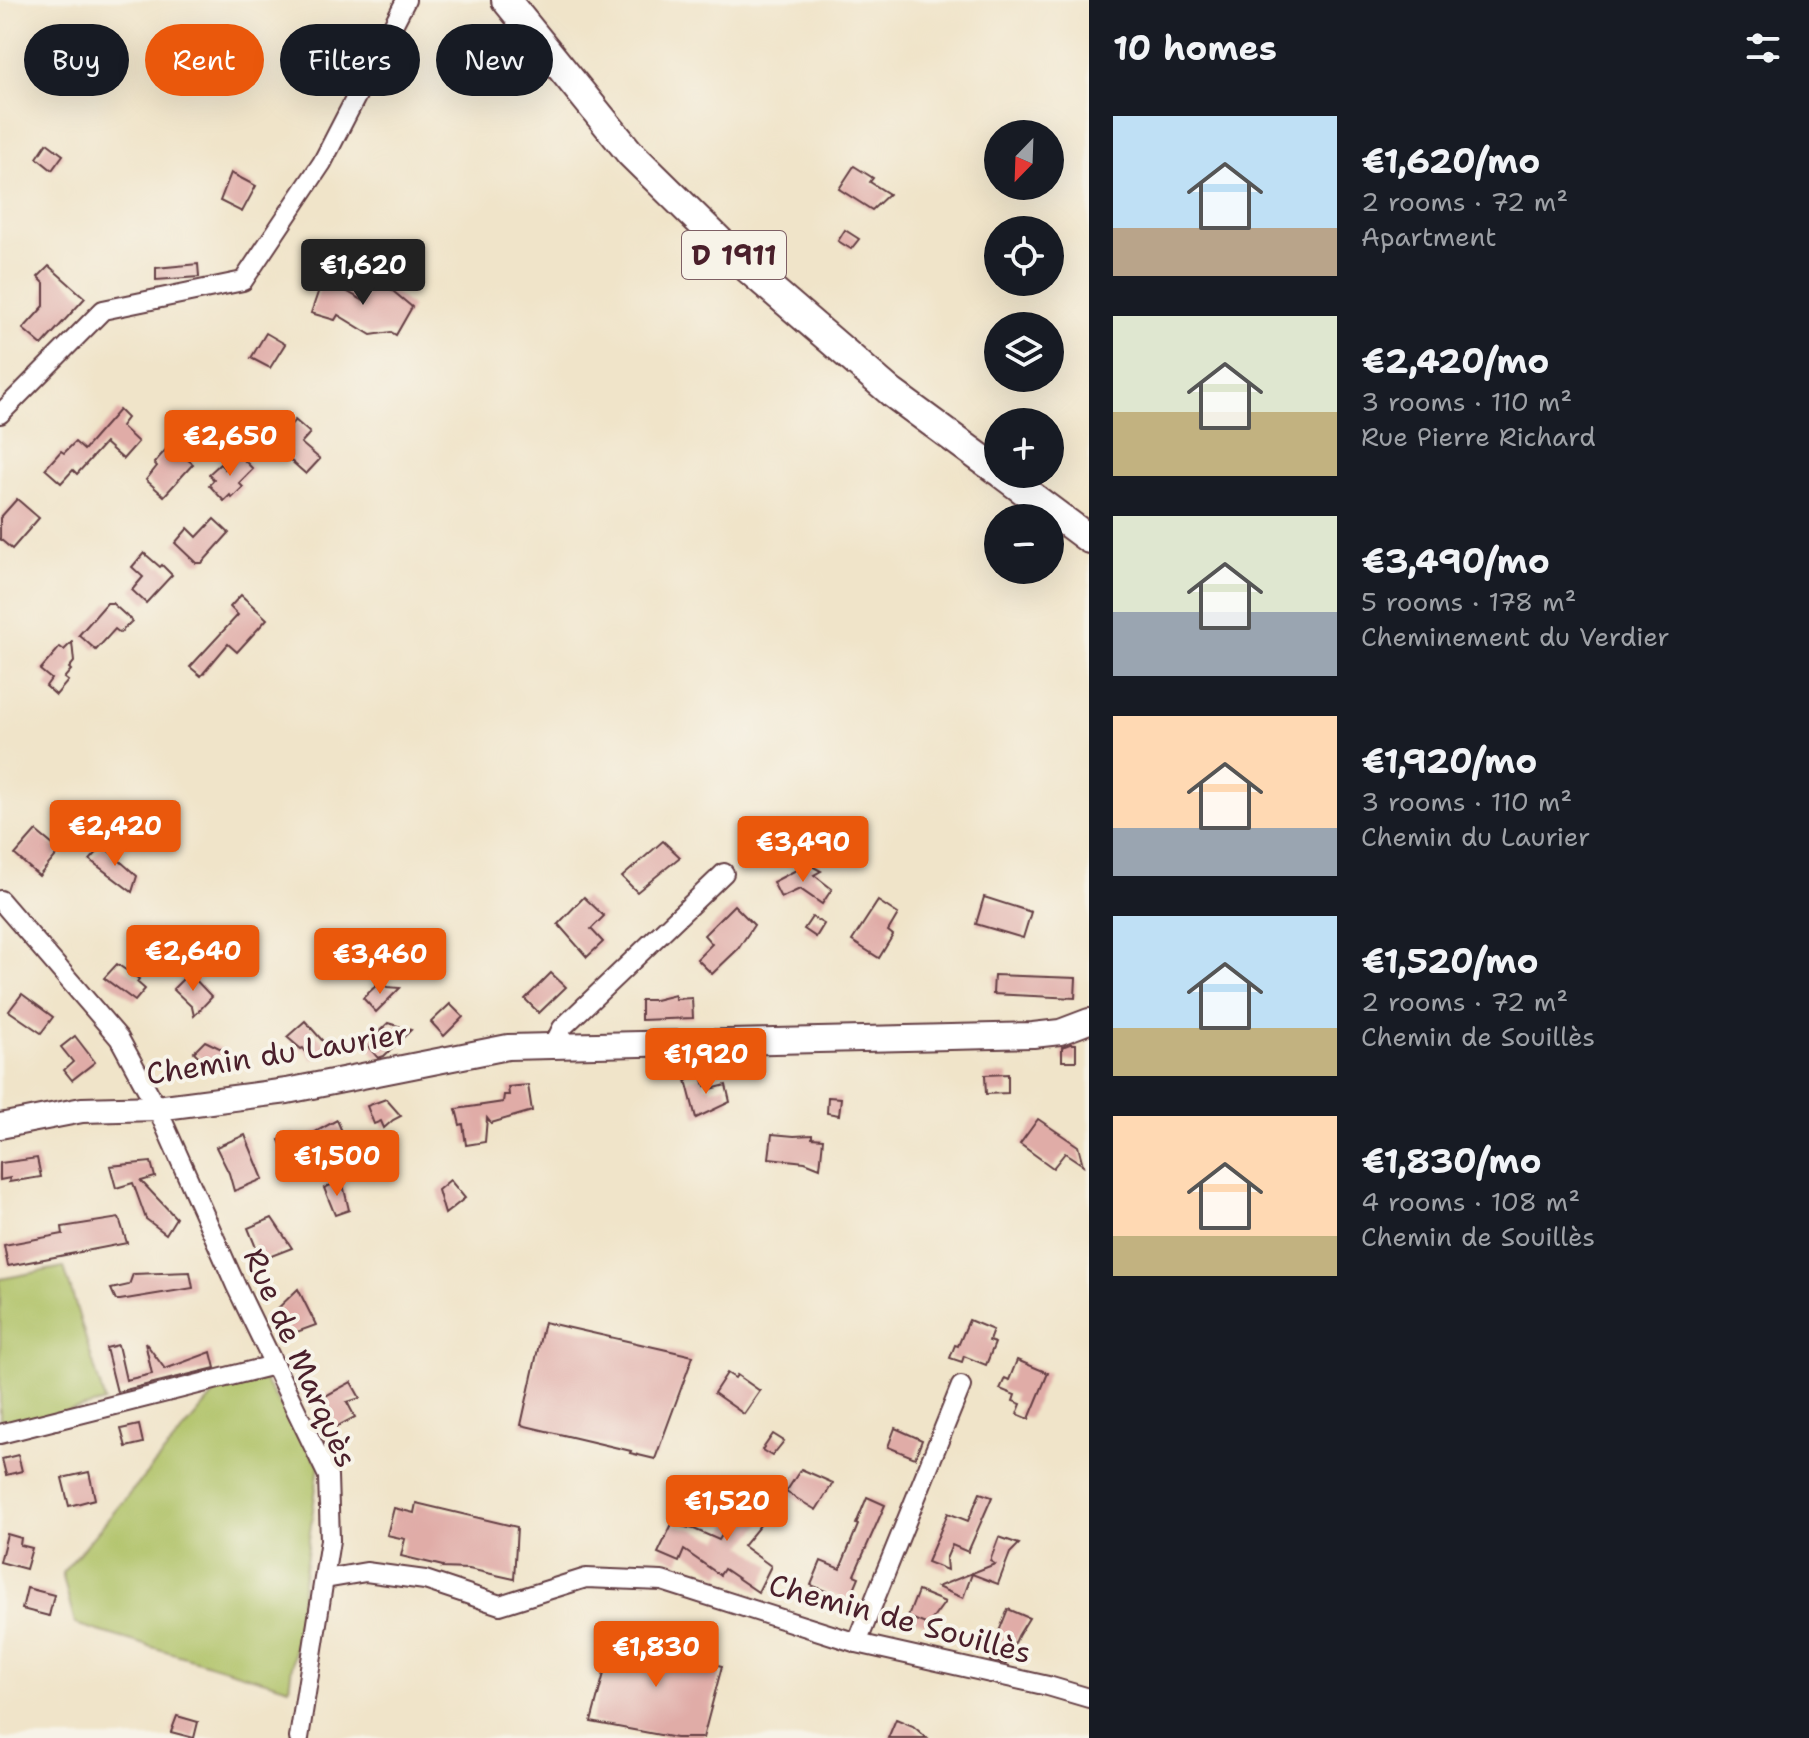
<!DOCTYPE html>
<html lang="en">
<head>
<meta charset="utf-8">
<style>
  :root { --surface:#171b24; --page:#242831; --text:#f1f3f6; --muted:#9ea1a6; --accent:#ea580c }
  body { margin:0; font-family:"Shantell Sans",sans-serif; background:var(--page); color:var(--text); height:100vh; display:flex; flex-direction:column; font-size:30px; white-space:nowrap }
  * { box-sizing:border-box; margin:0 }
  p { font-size:26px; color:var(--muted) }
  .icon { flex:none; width:44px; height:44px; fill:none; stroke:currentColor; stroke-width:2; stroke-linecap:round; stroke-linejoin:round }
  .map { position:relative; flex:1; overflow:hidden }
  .sheet { display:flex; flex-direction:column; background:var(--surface); width:720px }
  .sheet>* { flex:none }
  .banner { position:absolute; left:24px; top:24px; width:760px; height:72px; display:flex; gap:16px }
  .needle { width:52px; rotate:203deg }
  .tools { position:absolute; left:984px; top:120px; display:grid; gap:16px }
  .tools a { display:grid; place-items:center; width:80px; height:80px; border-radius:50%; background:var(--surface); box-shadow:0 8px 32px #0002; font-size:40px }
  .price { position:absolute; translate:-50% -68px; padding:0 18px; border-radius:8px; background:var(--accent); color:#fff; font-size:26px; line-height:52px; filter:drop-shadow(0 2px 4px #0008) }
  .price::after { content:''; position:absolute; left:50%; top:48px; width:24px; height:18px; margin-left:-12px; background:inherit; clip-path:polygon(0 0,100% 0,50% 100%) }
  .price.on { background:#222; color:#fff }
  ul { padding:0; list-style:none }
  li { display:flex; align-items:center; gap:24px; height:200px; padding:0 24px }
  li span { display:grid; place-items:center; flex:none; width:224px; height:160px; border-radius:0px; color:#555 }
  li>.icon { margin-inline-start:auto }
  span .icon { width:96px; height:96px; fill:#fffc; stroke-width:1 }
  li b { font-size:34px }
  h2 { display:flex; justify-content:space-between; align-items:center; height:96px; padding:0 24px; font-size:34px }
  .chip { padding:0 28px; border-radius:36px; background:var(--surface); box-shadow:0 8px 32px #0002; font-size:28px; line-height:72px }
  .chip.on { background:var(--accent); color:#fff }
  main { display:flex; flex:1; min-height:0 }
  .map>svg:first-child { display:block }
</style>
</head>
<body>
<main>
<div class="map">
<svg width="1089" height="1738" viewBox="0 0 1089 1738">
  <rect width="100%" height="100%" fill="#f7f3e8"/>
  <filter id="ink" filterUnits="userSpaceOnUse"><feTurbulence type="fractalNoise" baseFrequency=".0125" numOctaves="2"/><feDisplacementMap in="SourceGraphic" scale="16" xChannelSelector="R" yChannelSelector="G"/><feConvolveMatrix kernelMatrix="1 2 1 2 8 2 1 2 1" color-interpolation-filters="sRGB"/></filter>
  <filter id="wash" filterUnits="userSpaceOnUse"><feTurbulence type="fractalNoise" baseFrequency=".006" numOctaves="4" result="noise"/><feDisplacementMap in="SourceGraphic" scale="32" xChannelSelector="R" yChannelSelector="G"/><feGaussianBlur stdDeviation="1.8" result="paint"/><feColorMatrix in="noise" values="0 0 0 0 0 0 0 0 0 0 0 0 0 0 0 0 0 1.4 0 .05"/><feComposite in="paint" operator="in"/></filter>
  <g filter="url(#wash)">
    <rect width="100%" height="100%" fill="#f0e4c9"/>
    <g fill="#aec165" stroke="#7c7048" stroke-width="2">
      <path d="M64 1267 105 1402 0 1428V1279Z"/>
      <path d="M260 1374 319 1465 289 1688 75 1624 62 1573 217 1391Z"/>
    </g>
    <g id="blocks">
      <g fill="#e0aca7">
        <path d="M47 143 63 155 52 170 37 158Z"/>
        <path d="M854 166 873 178 870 182 889 194 872 210 839 189Z"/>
        <path d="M231 173 256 186 242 212 220 201Z"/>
        <path d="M845 230 859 239 851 249 838 241Z"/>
        <path d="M198 264 199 277 156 280V268Z"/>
        <path d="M49 266 85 298 42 345 23 329 44 306V283L38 277Z"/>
        <path d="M376 277 412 307 396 335 391 332 371 335 338 315 335 320 311 313 323 278 362 300Z"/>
        <path d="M266 333 285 344 270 368 251 358Z"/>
        <path d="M119 410 127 418 121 426 138 442 123 459 105 443 77 474 73 470 61 483 45 469 61 451 64 453 75 442 84 450Z"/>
        <path d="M295 420 310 433 301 443 320 459 306 474 273 445Z"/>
        <path d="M170 445 193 464 164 496 146 480 157 466 154 463Z"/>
        <path d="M239 455 253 469 239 483 243 487 232 498 230 495 224 501 209 485 214 480 209 474 220 464 225 469Z"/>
        <path d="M17 499 39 518 12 549 0 539V518Z"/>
        <path d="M214 519 229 533 202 563H196L175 543 188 528 197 537Z"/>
        <path d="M144 553 160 567 162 565 172 575 146 603 132 590 143 577 132 567Z"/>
        <path d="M241 595 267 619 237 652 228 644 201 676 190 667 238 615 230 607Z"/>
        <path d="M107 603H112L132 621 120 633 115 629 96 650 79 635Z"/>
        <path d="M72 642 74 662 69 668 71 670 64 678 68 681 56 695 46 686 51 679 40 670 60 647 64 650Z"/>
        <path d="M133 809 149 823 132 841 114 826Z"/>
        <path d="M36 831 60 851 39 876 15 855Z"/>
        <path d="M663 841 680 857 637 892 622 877Z"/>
        <path d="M103 846 137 876 132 892 90 860Z"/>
        <path d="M808 864 821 871 814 875 832 889 822 904 800 889 781 898 773 882Z"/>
        <path d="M584 897 604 916 591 929 603 942 587 957 558 924Z"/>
        <path d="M984 897 1031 912 1023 938 976 924Z"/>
        <path d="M878 901 898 914 888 931 893 935 879 958 852 941Z"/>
        <path d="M734 905 754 925 738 949 712 974 697 959 712 944 704 935Z"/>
        <path d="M812 917 824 924 816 937 804 929Z"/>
        <path d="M117 964 139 979 137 982 145 989 135 1001 104 978Z"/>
        <path d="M189 973 212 997 194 1016 192 1007 173 989Z"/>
        <path d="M551 973 566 987 539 1013 525 999Z"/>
        <path d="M994 975 1076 978 1075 998 993 994Z"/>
        <path d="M381 981 387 987 400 988 376 1012 363 998Z"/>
        <path d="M22 994 53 1017 41 1033 9 1011Z"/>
        <path d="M675 995V999L692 998 693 1018 641 1020V1000H655Z"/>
        <path d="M450 1004 463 1017 444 1036 431 1022Z"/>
        <path d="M305 1021 328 1047 313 1060 303 1048 301 1049 287 1037Z"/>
        <path d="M388 1023 411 1030 384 1056 378 1058 366 1044Z"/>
        <path d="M75 1036 95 1062 72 1080 64 1070 73 1062 61 1047Z"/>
        <path d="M205 1041 230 1053 213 1070 194 1052Z"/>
        <path d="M1070 1044H1076V1061H1062V1047Z"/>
        <path d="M1008 1074V1093L986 1094 985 1075Z"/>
        <path d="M702 1076 705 1086 710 1085 711 1089 726 1085 730 1102 696 1118 686 1080Z"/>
        <path d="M528 1085 532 1111 491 1123 487 1118 485 1142 466 1145 463 1124 460 1125 456 1109 503 1102 504 1095H509L508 1087Z"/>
        <path d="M828 1097 841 1098 839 1115 827 1113Z"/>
        <path d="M386 1099 401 1116 393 1120 384 1128 381 1121 374 1124 367 1106Z"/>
        <path d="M1038 1119 1078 1146 1083 1165 1065 1153 1053 1168 1020 1144Z"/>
        <path d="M337 1120 358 1169 334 1179 325 1157 308 1136Z"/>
        <path d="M294 1133 301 1149 286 1156 279 1140Z"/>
        <path d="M772 1134 794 1136 812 1135V1138L823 1139 820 1168 805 1162 769 1158Z"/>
        <path d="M245 1135 263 1179 234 1191 229 1173 216 1147Z"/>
        <path d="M37 1158 41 1177 9 1182 10 1178 0 1180V1163Z"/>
        <path d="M151 1162 155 1177 141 1181 176 1218 166 1234 146 1219 133 1183 116 1188 110 1166Z"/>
        <path d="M342 1180 349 1210 335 1215 324 1188Z"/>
        <path d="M450 1180 465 1198 445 1214 438 1190Z"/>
        <path d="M119 1218 127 1243 8 1266 4 1245 63 1234 62 1227Z"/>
        <path d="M272 1218 292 1248 261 1260 248 1228Z"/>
        <path d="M190 1272 193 1288 120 1300H116L111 1289 129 1285 133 1274Z"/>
        <path d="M298 1289 316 1325 283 1337 272 1314Z"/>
        <path d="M969 1320 993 1330 989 1341 995 1343 986 1365 964 1356 962 1362 950 1358 955 1345 958 1346Z"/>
        <path d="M544 1322 693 1356 655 1459 630 1453 631 1451 521 1425Z"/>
        <path d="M145 1342 165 1369 211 1352 215 1368 117 1392 106 1348 118 1345 126 1380 152 1374Z"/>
        <path d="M1017 1360 1048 1373 1029 1419 1017 1414 1021 1404 1013 1401 1015 1395 1000 1389 1005 1378 1009 1380Z"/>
        <path d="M727 1373 735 1378 737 1375 760 1391 744 1414 714 1393Z"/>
        <path d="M351 1382 360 1398 347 1402 355 1417 334 1428 318 1400Z"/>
        <path d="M139 1425 143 1443 126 1447 121 1429Z"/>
        <path d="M895 1428 922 1440 915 1458 888 1447Z"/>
        <path d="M773 1434 784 1441 772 1456 762 1450Z"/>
        <path d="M18 1455 22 1471 6 1475 2 1459Z"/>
        <path d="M801 1469 833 1483 816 1510 786 1492Z"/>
        <path d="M89 1472 95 1499 69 1506 62 1478Z"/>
        <path d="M755 1487 779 1502 743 1546 771 1566 758 1592 724 1569 720 1575 684 1550 679 1562 658 1553 672 1524 694 1529 719 1540 733 1517 735 1519Z"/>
        <path d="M980 1493 992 1497 968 1552 952 1545 946 1559 947 1570 927 1562 948 1513 968 1521Z"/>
        <path d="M867 1497 885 1505 854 1575 859 1577 849 1601 811 1585 821 1561 840 1569 858 1525 856 1524Z"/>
        <path d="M416 1503 517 1527 514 1579 469 1569 442 1568 443 1566 401 1556 405 1539 387 1535 394 1508 414 1513Z"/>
        <path d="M7 1534 21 1538 20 1545 32 1548 26 1569 0 1562Z"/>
        <path d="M999 1537 1019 1544 1010 1553 998 1584 972 1574 963 1598 937 1587 995 1564 990 1561Z"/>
        <path d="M27 1588 54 1595 49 1616 22 1609Z"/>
        <path d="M918 1591 945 1602 928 1625 908 1617Z"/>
        <path d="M1008 1609 1029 1618 1018 1636 1006 1664 990 1661 998 1640 996 1639Z"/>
        <path d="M615 1632 707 1656 705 1662 722 1666 703 1738H676L591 1722Z"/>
        <path d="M177 1716 198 1722 194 1738 171 1732Z"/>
        <path d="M896 1719 913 1726 927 1738H888Z"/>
      </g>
    </g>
  </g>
  <g filter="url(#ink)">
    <use href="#blocks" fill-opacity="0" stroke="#633d43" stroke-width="2"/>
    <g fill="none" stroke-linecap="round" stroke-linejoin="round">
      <g stroke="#633d43" stroke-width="22">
        <g id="street">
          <path d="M0 414 103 310 243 281 322 163 406 0"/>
          <path d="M0 900 119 1038 157 1108 236 1286 328 1476 330 1540 299 1738"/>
          <path d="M553 1046 562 1028 724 873"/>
          <path d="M0 1434 274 1365"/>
          <path d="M325 1579 366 1572 425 1580 500 1605 586 1578 662 1581 857 1643 1048 1686 1089 1698"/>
          <path d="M857 1643 961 1386"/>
        </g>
      </g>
      <g stroke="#633d43" stroke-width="28">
        <path id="secondary" d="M0 1126 82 1110 157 1108 287 1091 508 1047 1033 1035 1060 1032 1089 1021"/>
      </g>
      <g stroke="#633d43" stroke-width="32">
        <g id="primary">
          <path d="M506 0 630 153 746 267 892 393 998 471"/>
          <path d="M1002 474 1089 539"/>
        </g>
      </g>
      <use href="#street" stroke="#fff" stroke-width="18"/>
      <use href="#secondary" stroke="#fff" stroke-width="24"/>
      <use href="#primary" stroke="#fff" stroke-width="28"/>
    </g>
  </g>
  <g text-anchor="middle" stroke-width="8" stroke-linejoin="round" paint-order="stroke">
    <rect fill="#f7f3e8" stroke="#7e5f64" stroke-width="2" x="682" y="231" width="104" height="48" rx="6"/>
    <g font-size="28" font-weight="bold" fill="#4a1f2b">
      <text x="734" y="265">D 1911</text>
    </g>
    <g font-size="30" fill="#4a1f2b" stroke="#f7f3e8">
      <text transform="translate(277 1054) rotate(-9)" y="10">Chemin du Laurier</text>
      <text transform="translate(300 1358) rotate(66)" y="10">Rue de Marquès</text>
      <text transform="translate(900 1619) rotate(15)" y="10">Chemin de Souillès</text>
    </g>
  </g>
</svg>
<div class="tools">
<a><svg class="needle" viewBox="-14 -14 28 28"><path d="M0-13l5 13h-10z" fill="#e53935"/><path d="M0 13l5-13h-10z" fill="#9ea1a6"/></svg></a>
<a><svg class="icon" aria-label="locate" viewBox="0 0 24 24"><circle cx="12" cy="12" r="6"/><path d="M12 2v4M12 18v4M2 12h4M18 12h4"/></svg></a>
<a><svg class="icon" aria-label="layers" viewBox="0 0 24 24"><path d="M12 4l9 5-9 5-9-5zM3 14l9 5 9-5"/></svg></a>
<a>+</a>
<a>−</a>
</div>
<b class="price on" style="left:363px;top:307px">€1,620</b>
<b class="price" style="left:230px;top:478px">€2,650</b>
<b class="price" style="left:115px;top:868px">€2,420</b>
<b class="price" style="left:803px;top:884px">€3,490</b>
<b class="price" style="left:193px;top:993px">€2,640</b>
<b class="price" style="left:380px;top:996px">€3,460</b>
<b class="price" style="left:706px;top:1096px">€1,920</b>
<b class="price" style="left:337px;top:1198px">€1,500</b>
<b class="price" style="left:727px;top:1543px">€1,520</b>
<b class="price" style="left:656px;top:1689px">€1,830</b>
<div class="banner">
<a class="chip">Buy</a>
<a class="chip on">Rent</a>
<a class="chip">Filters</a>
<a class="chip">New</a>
</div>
</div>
<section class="sheet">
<h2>10 homes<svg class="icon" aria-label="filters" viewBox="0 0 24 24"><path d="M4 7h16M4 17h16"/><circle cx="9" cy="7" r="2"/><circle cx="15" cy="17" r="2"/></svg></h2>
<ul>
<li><span style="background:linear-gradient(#bfe0f5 70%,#b9a48a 0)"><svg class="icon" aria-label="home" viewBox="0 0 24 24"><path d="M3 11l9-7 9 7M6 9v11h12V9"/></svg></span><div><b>€1,620/mo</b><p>2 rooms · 72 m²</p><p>Apartment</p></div></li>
<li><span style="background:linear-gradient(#dfe7d0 60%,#c2b280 0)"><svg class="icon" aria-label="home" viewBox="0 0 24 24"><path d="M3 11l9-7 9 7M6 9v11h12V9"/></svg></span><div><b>€2,420/mo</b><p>3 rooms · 110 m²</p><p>Rue Pierre Richard</p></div></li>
<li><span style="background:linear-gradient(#dfe7d0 60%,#9aa5b1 0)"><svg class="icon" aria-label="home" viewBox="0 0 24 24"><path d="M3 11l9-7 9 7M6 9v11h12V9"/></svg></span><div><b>€3,490/mo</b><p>5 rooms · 178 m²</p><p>Cheminement du Verdier</p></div></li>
<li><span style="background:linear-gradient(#ffd9b3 70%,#9aa5b1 0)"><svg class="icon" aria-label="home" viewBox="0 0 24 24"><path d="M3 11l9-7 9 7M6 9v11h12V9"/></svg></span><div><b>€1,920/mo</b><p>3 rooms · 110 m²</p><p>Chemin du Laurier</p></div></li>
<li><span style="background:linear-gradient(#bfe0f5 70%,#c2b280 0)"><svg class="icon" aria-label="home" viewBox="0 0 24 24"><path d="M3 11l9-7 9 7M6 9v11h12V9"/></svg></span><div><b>€1,520/mo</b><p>2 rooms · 72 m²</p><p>Chemin de Souillès</p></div></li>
<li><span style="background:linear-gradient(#ffd9b3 75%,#c2b280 0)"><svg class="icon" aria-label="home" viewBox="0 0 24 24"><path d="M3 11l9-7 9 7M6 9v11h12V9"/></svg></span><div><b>€1,830/mo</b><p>4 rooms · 108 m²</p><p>Chemin de Souillès</p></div></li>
</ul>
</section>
</main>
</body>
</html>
